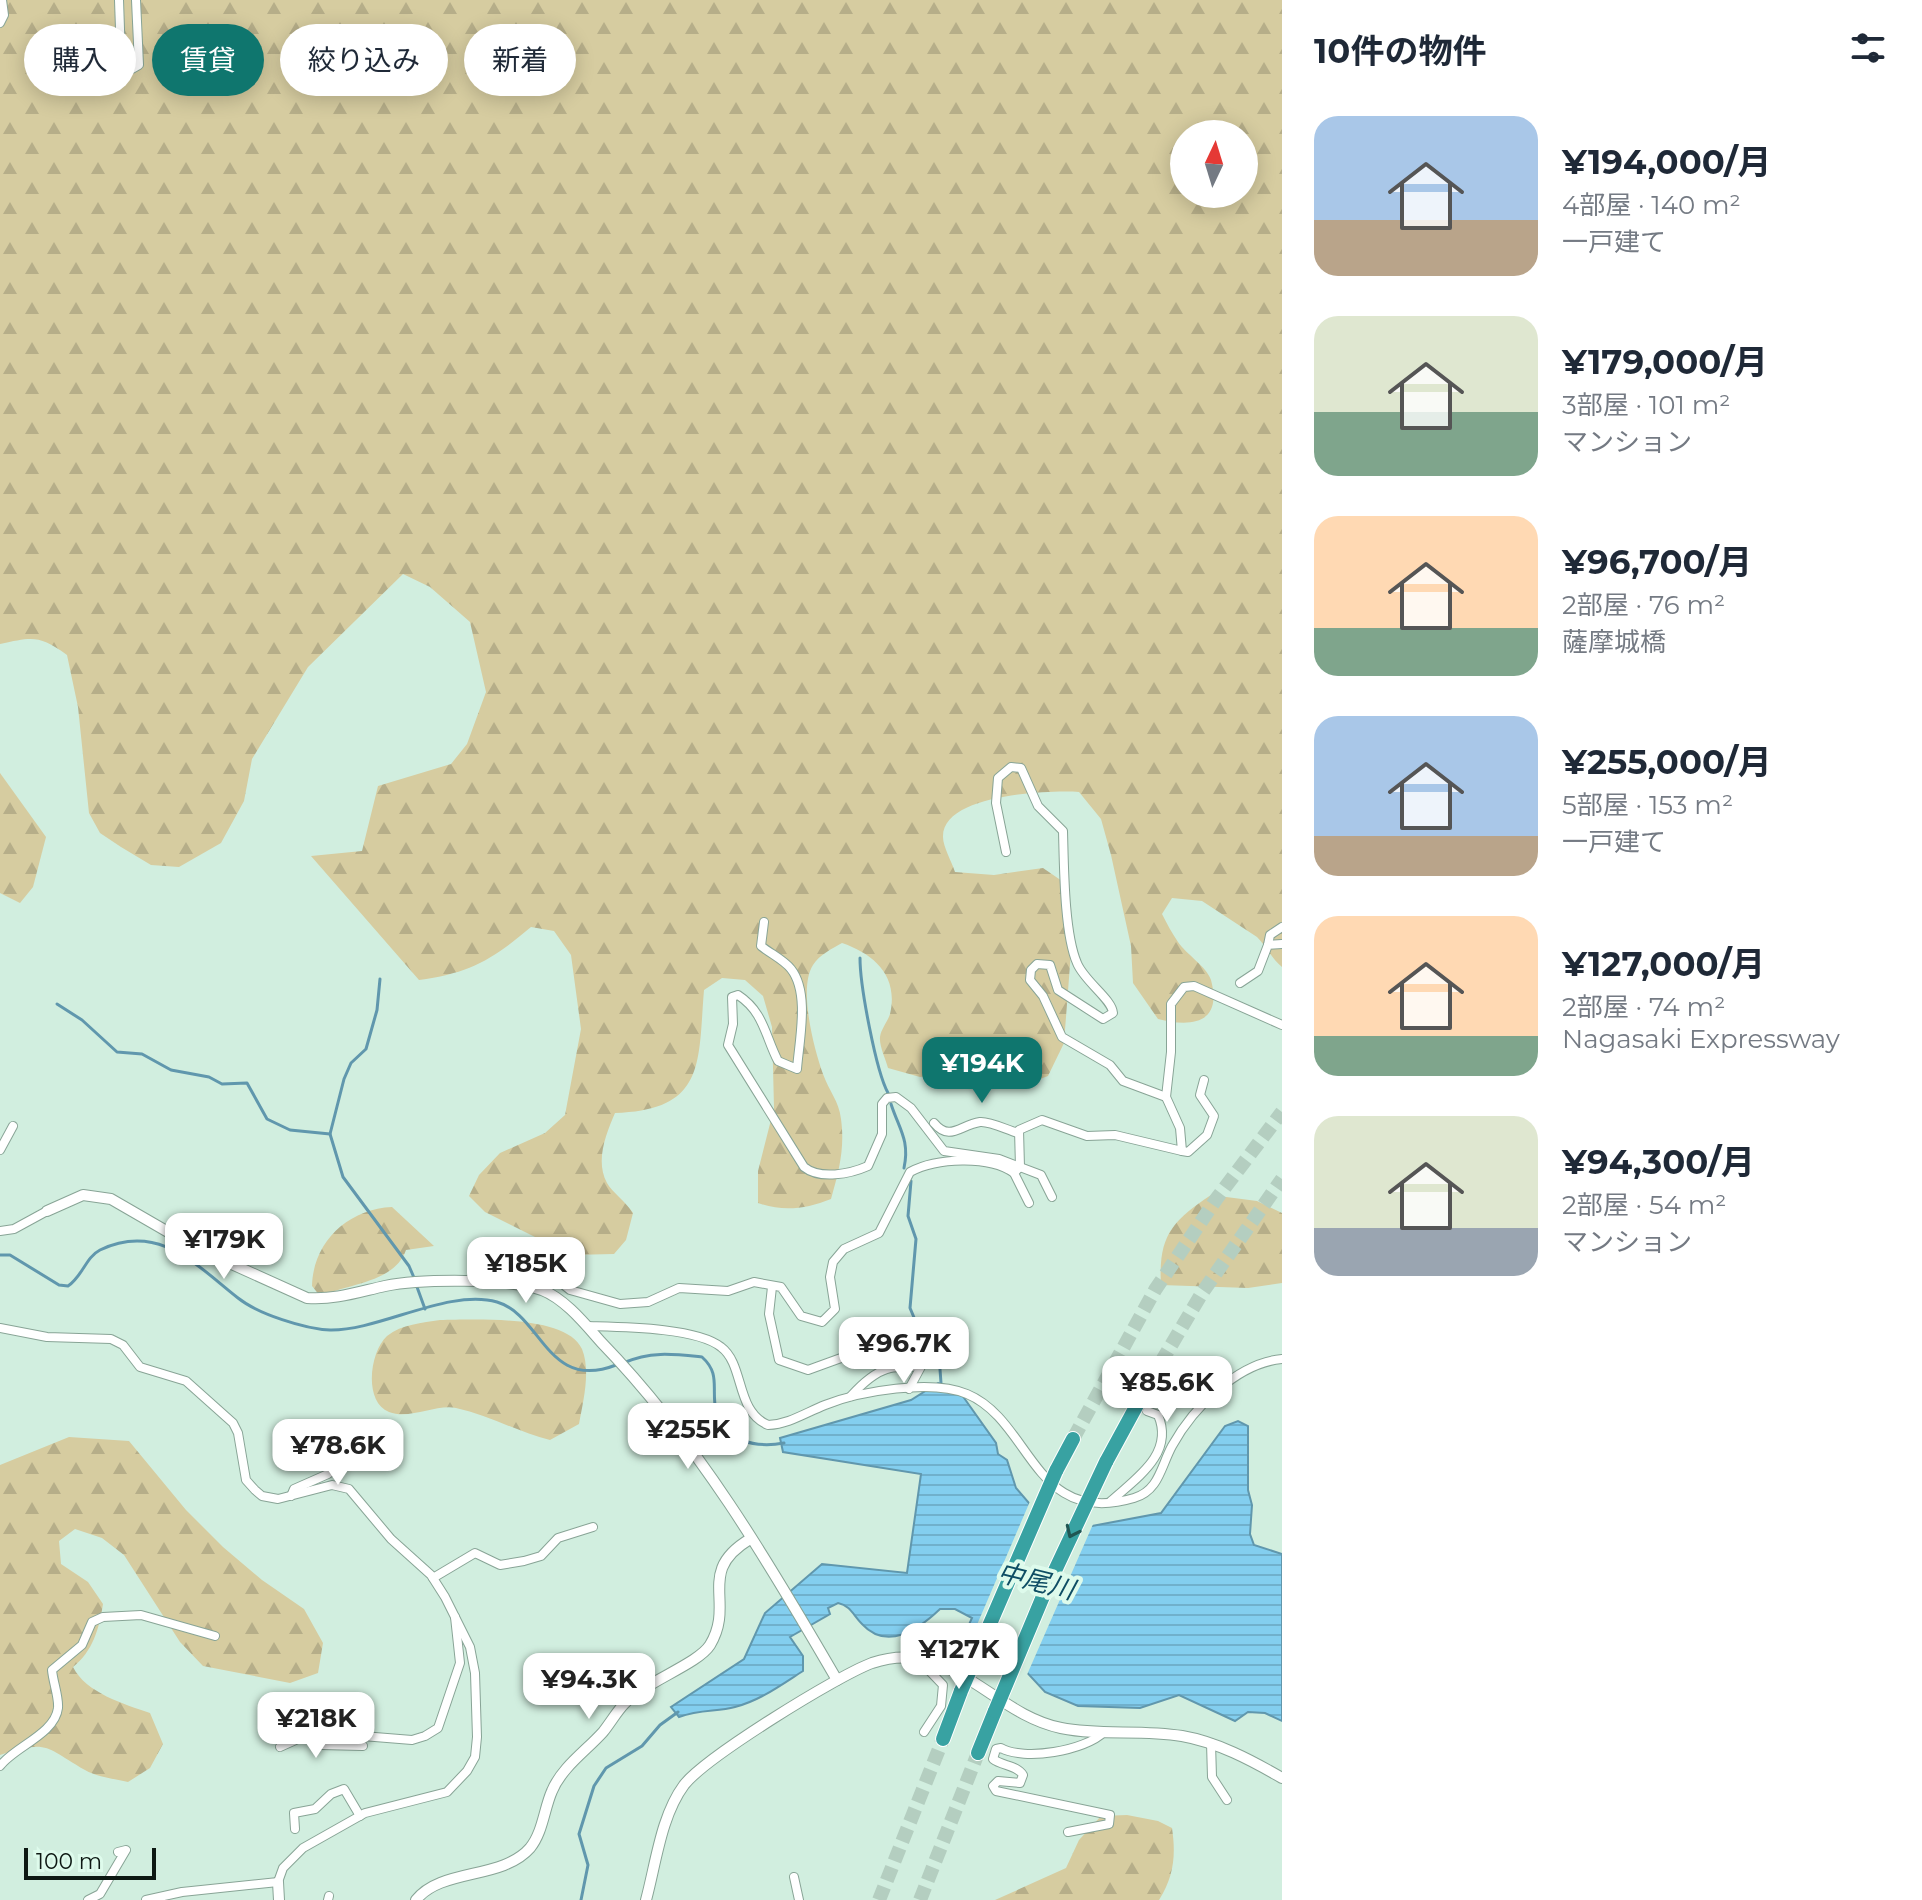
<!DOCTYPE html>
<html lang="ja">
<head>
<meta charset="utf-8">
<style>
  :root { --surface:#fff; --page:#f2f2f3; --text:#1f2937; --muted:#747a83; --accent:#0f766e }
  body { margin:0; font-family:Montserrat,"Noto Sans JP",sans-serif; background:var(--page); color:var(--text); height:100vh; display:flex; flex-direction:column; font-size:30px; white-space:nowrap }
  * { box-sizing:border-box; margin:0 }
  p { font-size:26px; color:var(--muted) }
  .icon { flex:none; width:44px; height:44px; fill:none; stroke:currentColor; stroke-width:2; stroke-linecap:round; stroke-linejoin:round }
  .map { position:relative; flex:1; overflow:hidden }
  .panel { display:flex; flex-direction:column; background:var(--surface); width:640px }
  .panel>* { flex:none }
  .guide { position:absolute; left:24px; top:24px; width:760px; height:72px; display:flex; gap:16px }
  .needle { width:52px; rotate:4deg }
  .tools { position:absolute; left:1170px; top:120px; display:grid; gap:16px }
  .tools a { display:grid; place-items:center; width:88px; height:88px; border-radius:50%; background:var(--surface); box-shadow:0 4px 20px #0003; font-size:40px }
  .scale { position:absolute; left:24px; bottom:20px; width:132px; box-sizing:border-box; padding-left:8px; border:4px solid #0d1813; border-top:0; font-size:22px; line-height:28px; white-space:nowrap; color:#0d1813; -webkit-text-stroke:6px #defbec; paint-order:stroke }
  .price { position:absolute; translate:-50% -68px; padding:0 18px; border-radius:16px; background:#fff; color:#222; font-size:26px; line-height:52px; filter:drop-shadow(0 2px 4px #0008) }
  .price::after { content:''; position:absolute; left:50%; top:48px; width:24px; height:18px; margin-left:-12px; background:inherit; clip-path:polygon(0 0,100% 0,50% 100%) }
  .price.current { background:var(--accent); color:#fff }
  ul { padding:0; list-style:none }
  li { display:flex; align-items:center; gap:24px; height:200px; padding:0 32px }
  li span { display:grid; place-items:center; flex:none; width:224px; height:160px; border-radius:24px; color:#555 }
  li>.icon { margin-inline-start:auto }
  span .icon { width:96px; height:96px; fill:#fffc; stroke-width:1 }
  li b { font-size:34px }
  h2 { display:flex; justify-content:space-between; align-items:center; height:96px; padding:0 32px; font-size:34px }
  .pill { padding:0 28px; border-radius:36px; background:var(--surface); box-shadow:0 4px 20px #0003; font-size:28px; line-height:72px }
  .pill.current { background:var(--accent); color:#fff }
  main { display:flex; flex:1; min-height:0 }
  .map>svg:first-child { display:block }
</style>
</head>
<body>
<main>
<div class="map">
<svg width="1282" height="1900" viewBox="0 0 1282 1900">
  <defs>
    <pattern id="forest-firs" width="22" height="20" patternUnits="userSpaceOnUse" patternTransform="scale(2)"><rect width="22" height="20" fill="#d6cca0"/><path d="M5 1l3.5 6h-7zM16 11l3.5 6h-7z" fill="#b6ae89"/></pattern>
    <pattern id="water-rules" width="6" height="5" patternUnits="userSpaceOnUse" patternTransform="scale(2)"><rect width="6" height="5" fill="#83ceef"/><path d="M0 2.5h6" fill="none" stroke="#70b0cc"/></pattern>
  </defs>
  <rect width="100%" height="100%" fill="#d1eedf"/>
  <g fill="url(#forest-firs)" fill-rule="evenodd">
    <path d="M0 0H1282V967C1271 958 1267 947 1257 937L1202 901 1172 898 1162 914C1167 924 1172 933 1178 942 1186 954 1207 967 1211 980 1223 1025 1190 1027 1158 1019L1133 983 1131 946 1111 855 1101 819 1079 792C1049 790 942 794 943 837 943 847 952 862 955 872L994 875 1043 868 1062 881 1071 952 1064 1043 1048 1076 1024 1085 982 1082 952 1073 920 1077 888 1068C886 1060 879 1046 880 1037 881 1029 888 1021 890 1014 899 976 874 954 842 943 833 948 819 955 813 965 798 988 814 1049 823 1074 829 1091 839 1101 841 1119 845 1148 839 1171 831 1199 806 1209 783 1212 758 1203V1171L774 1108 772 1027 763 996 745 980 722 978 704 990C698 1063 706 1110 615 1113 606 1134 595 1161 607 1183 612 1192 626 1202 633 1213L626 1240 614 1254 571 1255 485 1212 469 1196 479 1175 500 1153 545 1133 565 1115 581 1029 571 955 554 931 531 927C492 960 470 973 419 980L311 856 362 851 378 786 451 764 467 744 486 692 470 622 430 587 403 574 308 667 252 759 244 801 221 843 179 867 151 865 121 847 100 833 89 813 78 707 67 655C39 635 33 637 0 644ZM1184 134H1244V194H1184Z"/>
    <path d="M0 773 46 837 33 887 20 903 0 893Z"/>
    <path d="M1211 1195 1257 1201 1282 1213V1283L1248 1288 1161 1285C1158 1236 1172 1221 1211 1195Z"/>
    <path d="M392 1207 434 1246 406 1250C395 1282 349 1284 320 1296L312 1286C313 1242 348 1209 392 1207Z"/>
    <path d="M440 1320C473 1320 566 1314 582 1349 591 1371 583 1402 579 1424L550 1440C518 1432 488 1415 456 1408 436 1404 410 1420 389 1412 363 1402 370 1351 387 1336 402 1324 422 1323 440 1320Z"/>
    <path d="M69 1437 129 1441 186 1510 223 1547 262 1580 304 1609 323 1643 318 1673 290 1683 203 1666 180 1642 124 1555 102 1538 75 1529 59 1541 61 1564 88 1582 103 1604C99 1629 93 1651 73 1667 86 1693 124 1704 150 1713L163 1744 150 1768 128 1782C115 1779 97 1777 85 1770 45 1747 49 1739 0 1755V1465Z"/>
    <path d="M1127 1815 1158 1821 1172 1828C1176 1855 1174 1876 1159 1900H995L1066 1868 1079 1840 1101 1816Z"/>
  </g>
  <path fill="url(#water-rules)" stroke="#6097ad" stroke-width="2" d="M938 1383 957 1388 996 1443 998 1454 1007 1460 1016 1488 1034 1509 1067 1527 1092 1526 1161 1513 1225 1426 1238 1421 1248 1426V1490L1252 1505 1250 1534 1254 1545 1282 1554V1721L1265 1713 1248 1712 1235 1721 1179 1695 1140 1708 1078 1706 1045 1692 1022 1667 961 1642 972 1618 955 1609H940C918 1630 887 1651 862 1624 853 1615 851 1606 838 1603L828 1608 830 1614 790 1637 803 1656V1671C781 1685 761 1700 735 1707 717 1712 701 1709 679 1717L671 1707 744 1659 765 1613 822 1564 907 1573 921 1474 783 1452 780 1438 911 1400Z"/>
  <path fill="#d1eedf" d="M1031 1499 1068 1523 1094 1522 1026 1677 1000 1659 967 1648Z"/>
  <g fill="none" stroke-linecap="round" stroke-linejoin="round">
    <g stroke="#6097ad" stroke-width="3">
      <path d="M860 958C860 986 876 1071 888 1093"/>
      <path d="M380 979 377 1010 366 1049 351 1063 344 1079 330 1134 343 1177 409 1266 415 1280"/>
      <path d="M57 1004 82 1020 117 1052 142 1054 171 1070 209 1077 222 1084 247 1083 267 1119 290 1130 330 1134"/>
      <path d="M891 1104C899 1129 910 1140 904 1168"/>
      <path d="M911 1181 908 1216 916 1239 910 1308 918 1327 938 1342 941 1383"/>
      <path d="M0 1255H10L59 1285 68 1286C82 1277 86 1257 100 1250 159 1222 196 1265 238 1298 258 1314 305 1329 330 1330 379 1331 449 1288 497 1302 542 1315 547 1392 616 1365"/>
      <path d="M417 1287 425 1309"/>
      <path d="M623 1363C651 1351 673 1354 702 1357 721 1374 711 1389 716 1411 723 1442 757 1448 784 1443"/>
      <path d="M581 1900 588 1865 579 1834 594 1786 606 1768 642 1746 660 1725 678 1712"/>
    </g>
    <g stroke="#b4cec0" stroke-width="14" stroke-dasharray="14 7" stroke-linecap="butt">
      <path d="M1150 1381 1202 1293 1282 1179"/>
      <path d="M1073 1439 1155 1290 1217 1198 1282 1112"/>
      <path d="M879 1900 943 1739"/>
      <path d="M920 1900 978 1753"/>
    </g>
    <g stroke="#88a496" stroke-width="10">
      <g id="minor">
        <path d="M119 0 121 58 132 69 139 65 136 0"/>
        <path d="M0 23 4 15 2 0"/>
        <path d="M1006 852 996 803 998 778 1011 767 1021 768 1038 806 1063 831C1064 865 1064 933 1077 963 1084 981 1112 999 1113 1013L1103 1019 1058 990 1050 965 1037 964 1031 970 1030 980 1043 996 1062 1037 1110 1065 1123 1081 1166 1097"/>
        <path d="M764 922 761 946C771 954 784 960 791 969 810 993 799 1041 797 1069L778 1061C765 1036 764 1012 738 995L732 997 733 1024 728 1045 804 1167C820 1180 850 1174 868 1166L882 1134V1104L887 1098 896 1097 911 1108 944 1151 999 1159 1041 1175 1052 1197"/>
        <path d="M1268 945 1270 935 1282 927"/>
        <path d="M1240 983 1258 971 1268 945 1282 944"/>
        <path d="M934 1123C950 1142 960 1125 980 1122 990 1121 1007 1130 1018 1133"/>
        <path d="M0 1150 13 1126"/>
        <path d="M1182 1151 1188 1152 1207 1135 1214 1116 1200 1095 1204 1080"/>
        <path d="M1020 1167 1019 1130 1042 1120 1087 1136 1115 1135 1182 1151 1180 1128 1166 1097 1171 1052V1004L1184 987 1194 986 1282 1025"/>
        <path d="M1014 1173 1029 1203"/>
        <path d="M0 1231 14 1229 47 1211"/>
        <path d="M512 1284 533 1274 549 1273 570 1290 620 1304 648 1302 679 1288 728 1291 754 1282 781 1287 801 1316 822 1322 835 1309 830 1277 833 1262 844 1249 879 1233 910 1172C936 1158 989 1155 1014 1173L1020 1167"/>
        <path d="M772 1287 769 1314 779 1360 808 1370 841 1358"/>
        <path d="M587 1326C619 1327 696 1327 721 1347 745 1365 735 1411 768 1425 789 1424 805 1413 825 1405 860 1391 932 1379 967 1394 1032 1421 1033 1528 1134 1498 1159 1491 1161 1466 1172 1446 1193 1408 1237 1363 1282 1359"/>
        <path d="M0 1328 47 1337 111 1339 123 1345 140 1367 186 1381 233 1423 238 1433 246 1480 255 1490 262 1496 278 1499 332 1485 349 1489 391 1539 431 1575 445 1597 470 1647 475 1673 477 1737 475 1757 467 1771 447 1792 365 1813 303 1848 283 1868 278 1882 182 1892 146 1900"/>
        <path d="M889 1367 898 1353"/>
        <path d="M909 1389 923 1363"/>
        <path d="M851 1396C860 1386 874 1373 887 1369 900 1364 909 1371 923 1363L924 1356"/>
        <path d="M291 1496 294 1489 328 1474 341 1465 346 1453"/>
        <path d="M1111 1501C1135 1479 1175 1454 1158 1415L1147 1411"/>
        <path d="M433 1578 475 1553 500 1565 524 1561 541 1556 558 1538 593 1527"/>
        <path d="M919 1660 943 1685 941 1706 924 1732"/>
        <path d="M349 1743 350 1735 412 1740 425 1736 438 1728 460 1663 455 1617"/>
        <path d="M1211 1743 1212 1777 1227 1800"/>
        <path d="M280 1747 311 1733 321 1745 363 1746"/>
        <path d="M0 1766C14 1747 55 1734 58 1708 59 1697 53 1682 52 1670L82 1645 92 1622 103 1617 141 1615 215 1636"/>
        <path d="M295 1829 294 1813 315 1809 331 1794 344 1789 360 1816"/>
        <path d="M1068 1832 1109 1824 1110 1815 996 1791 993 1786 998 1781 1020 1783 1023 1775C1017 1765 1002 1766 993 1759L996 1749 1001 1748C1024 1761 1085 1751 1104 1732"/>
        <path d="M794 1877 799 1900"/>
        <path d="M88 1900 100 1894 126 1850 118 1852"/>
        <path d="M328 1900 329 1896"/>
      </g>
    </g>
    <g stroke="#88a496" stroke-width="12">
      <g id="tertiary">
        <path d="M47 1211 83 1195 111 1199 194 1247 307 1298C335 1300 358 1292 385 1286 420 1279 509 1278 542 1290 565 1299 585 1324 601 1342 697 1441 768 1561 837 1680"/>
        <path d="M278 1882 279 1900"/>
        <path d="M416 1900C441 1868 502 1880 530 1848 543 1832 544 1809 552 1791 562 1767 586 1751 603 1732 611 1722 617 1711 625 1703 645 1682 698 1664 710 1645 736 1602 695 1572 750 1539"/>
        <path d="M646 1900C656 1863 661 1816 684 1785 706 1757 837 1676 872 1663 887 1658 905 1656 920 1659 973 1669 1007 1717 1061 1728 1100 1736 1141 1729 1182 1736 1217 1742 1251 1760 1282 1778"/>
      </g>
    </g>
    <g stroke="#fff" stroke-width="16">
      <g id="motorway">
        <path d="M1106 1462 1150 1381"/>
        <path d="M1056 1471 1073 1439"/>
        <path d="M943 1739 961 1691"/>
        <path d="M978 1753 995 1711"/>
      </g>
    </g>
    <use href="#minor" stroke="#fff" stroke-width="8"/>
    <use href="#tertiary" stroke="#fff" stroke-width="10"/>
    <use href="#motorway" stroke="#38a2a2" stroke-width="14"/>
    <g stroke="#fff" stroke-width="16" stroke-linecap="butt">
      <g id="motorway-bridge">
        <path d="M961 1691 1056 1471"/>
        <path d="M995 1711 1044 1594 1106 1462"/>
      </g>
    </g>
    <use href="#motorway-bridge" stroke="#38a2a2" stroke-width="14"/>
  </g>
  <defs><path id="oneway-chevron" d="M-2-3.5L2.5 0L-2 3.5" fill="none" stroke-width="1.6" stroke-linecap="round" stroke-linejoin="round" transform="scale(2)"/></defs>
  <use stroke="#205653" href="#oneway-chevron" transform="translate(1072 1532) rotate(115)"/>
  <g text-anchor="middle" stroke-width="8" stroke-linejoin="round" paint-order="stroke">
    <g font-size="26" font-style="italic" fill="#0e4d64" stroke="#defbec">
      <text transform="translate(1036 1581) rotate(14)" y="9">中尾川</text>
    </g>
  </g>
</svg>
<div class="tools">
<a><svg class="needle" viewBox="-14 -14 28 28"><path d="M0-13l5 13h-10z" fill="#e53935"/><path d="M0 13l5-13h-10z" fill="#747a83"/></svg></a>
</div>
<div class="scale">100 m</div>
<b class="price current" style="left:982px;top:1105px">¥194K</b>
<b class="price" style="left:224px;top:1281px">¥179K</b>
<b class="price" style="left:526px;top:1305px">¥185K</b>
<b class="price" style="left:904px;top:1385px">¥96.7K</b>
<b class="price" style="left:1167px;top:1424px">¥85.6K</b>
<b class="price" style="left:688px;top:1471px">¥255K</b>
<b class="price" style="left:338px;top:1487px">¥78.6K</b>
<b class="price" style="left:959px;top:1691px">¥127K</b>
<b class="price" style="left:589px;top:1721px">¥94.3K</b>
<b class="price" style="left:316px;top:1760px">¥218K</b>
<div class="guide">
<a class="pill">購入</a>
<a class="pill current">賃貸</a>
<a class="pill">絞り込み</a>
<a class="pill">新着</a>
</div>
</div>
<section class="panel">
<h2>10件の物件<svg class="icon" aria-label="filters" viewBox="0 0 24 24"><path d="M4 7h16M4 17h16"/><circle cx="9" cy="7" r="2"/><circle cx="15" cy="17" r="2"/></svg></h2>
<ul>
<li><span style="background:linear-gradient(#a9c7e8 65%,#b9a48a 0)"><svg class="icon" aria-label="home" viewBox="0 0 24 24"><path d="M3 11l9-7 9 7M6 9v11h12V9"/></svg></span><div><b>¥194,000/月</b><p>4部屋 · 140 m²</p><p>一戸建て</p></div></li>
<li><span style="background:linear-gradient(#dfe7d0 60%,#7fa58c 0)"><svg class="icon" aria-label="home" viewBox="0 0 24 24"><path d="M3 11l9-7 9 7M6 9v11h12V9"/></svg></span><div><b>¥179,000/月</b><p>3部屋 · 101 m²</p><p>マンション</p></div></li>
<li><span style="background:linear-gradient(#ffd9b3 70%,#7fa58c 0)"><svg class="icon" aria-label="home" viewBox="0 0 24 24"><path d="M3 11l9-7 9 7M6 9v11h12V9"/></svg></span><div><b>¥96,700/月</b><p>2部屋 · 76 m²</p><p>薩摩城橋</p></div></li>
<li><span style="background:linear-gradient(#a9c7e8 75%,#b9a48a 0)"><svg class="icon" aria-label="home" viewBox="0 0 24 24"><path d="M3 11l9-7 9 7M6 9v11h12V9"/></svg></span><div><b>¥255,000/月</b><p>5部屋 · 153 m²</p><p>一戸建て</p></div></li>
<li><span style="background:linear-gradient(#ffd9b3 75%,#7fa58c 0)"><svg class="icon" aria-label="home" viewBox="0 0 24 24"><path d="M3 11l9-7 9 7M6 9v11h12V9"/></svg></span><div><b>¥127,000/月</b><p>2部屋 · 74 m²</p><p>Nagasaki Expressway</p></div></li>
<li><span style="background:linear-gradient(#dfe7d0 70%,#9aa5b1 0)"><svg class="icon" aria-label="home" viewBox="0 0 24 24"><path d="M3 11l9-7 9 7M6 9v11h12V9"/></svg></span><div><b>¥94,300/月</b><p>2部屋 · 54 m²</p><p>マンション</p></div></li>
</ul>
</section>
</main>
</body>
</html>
